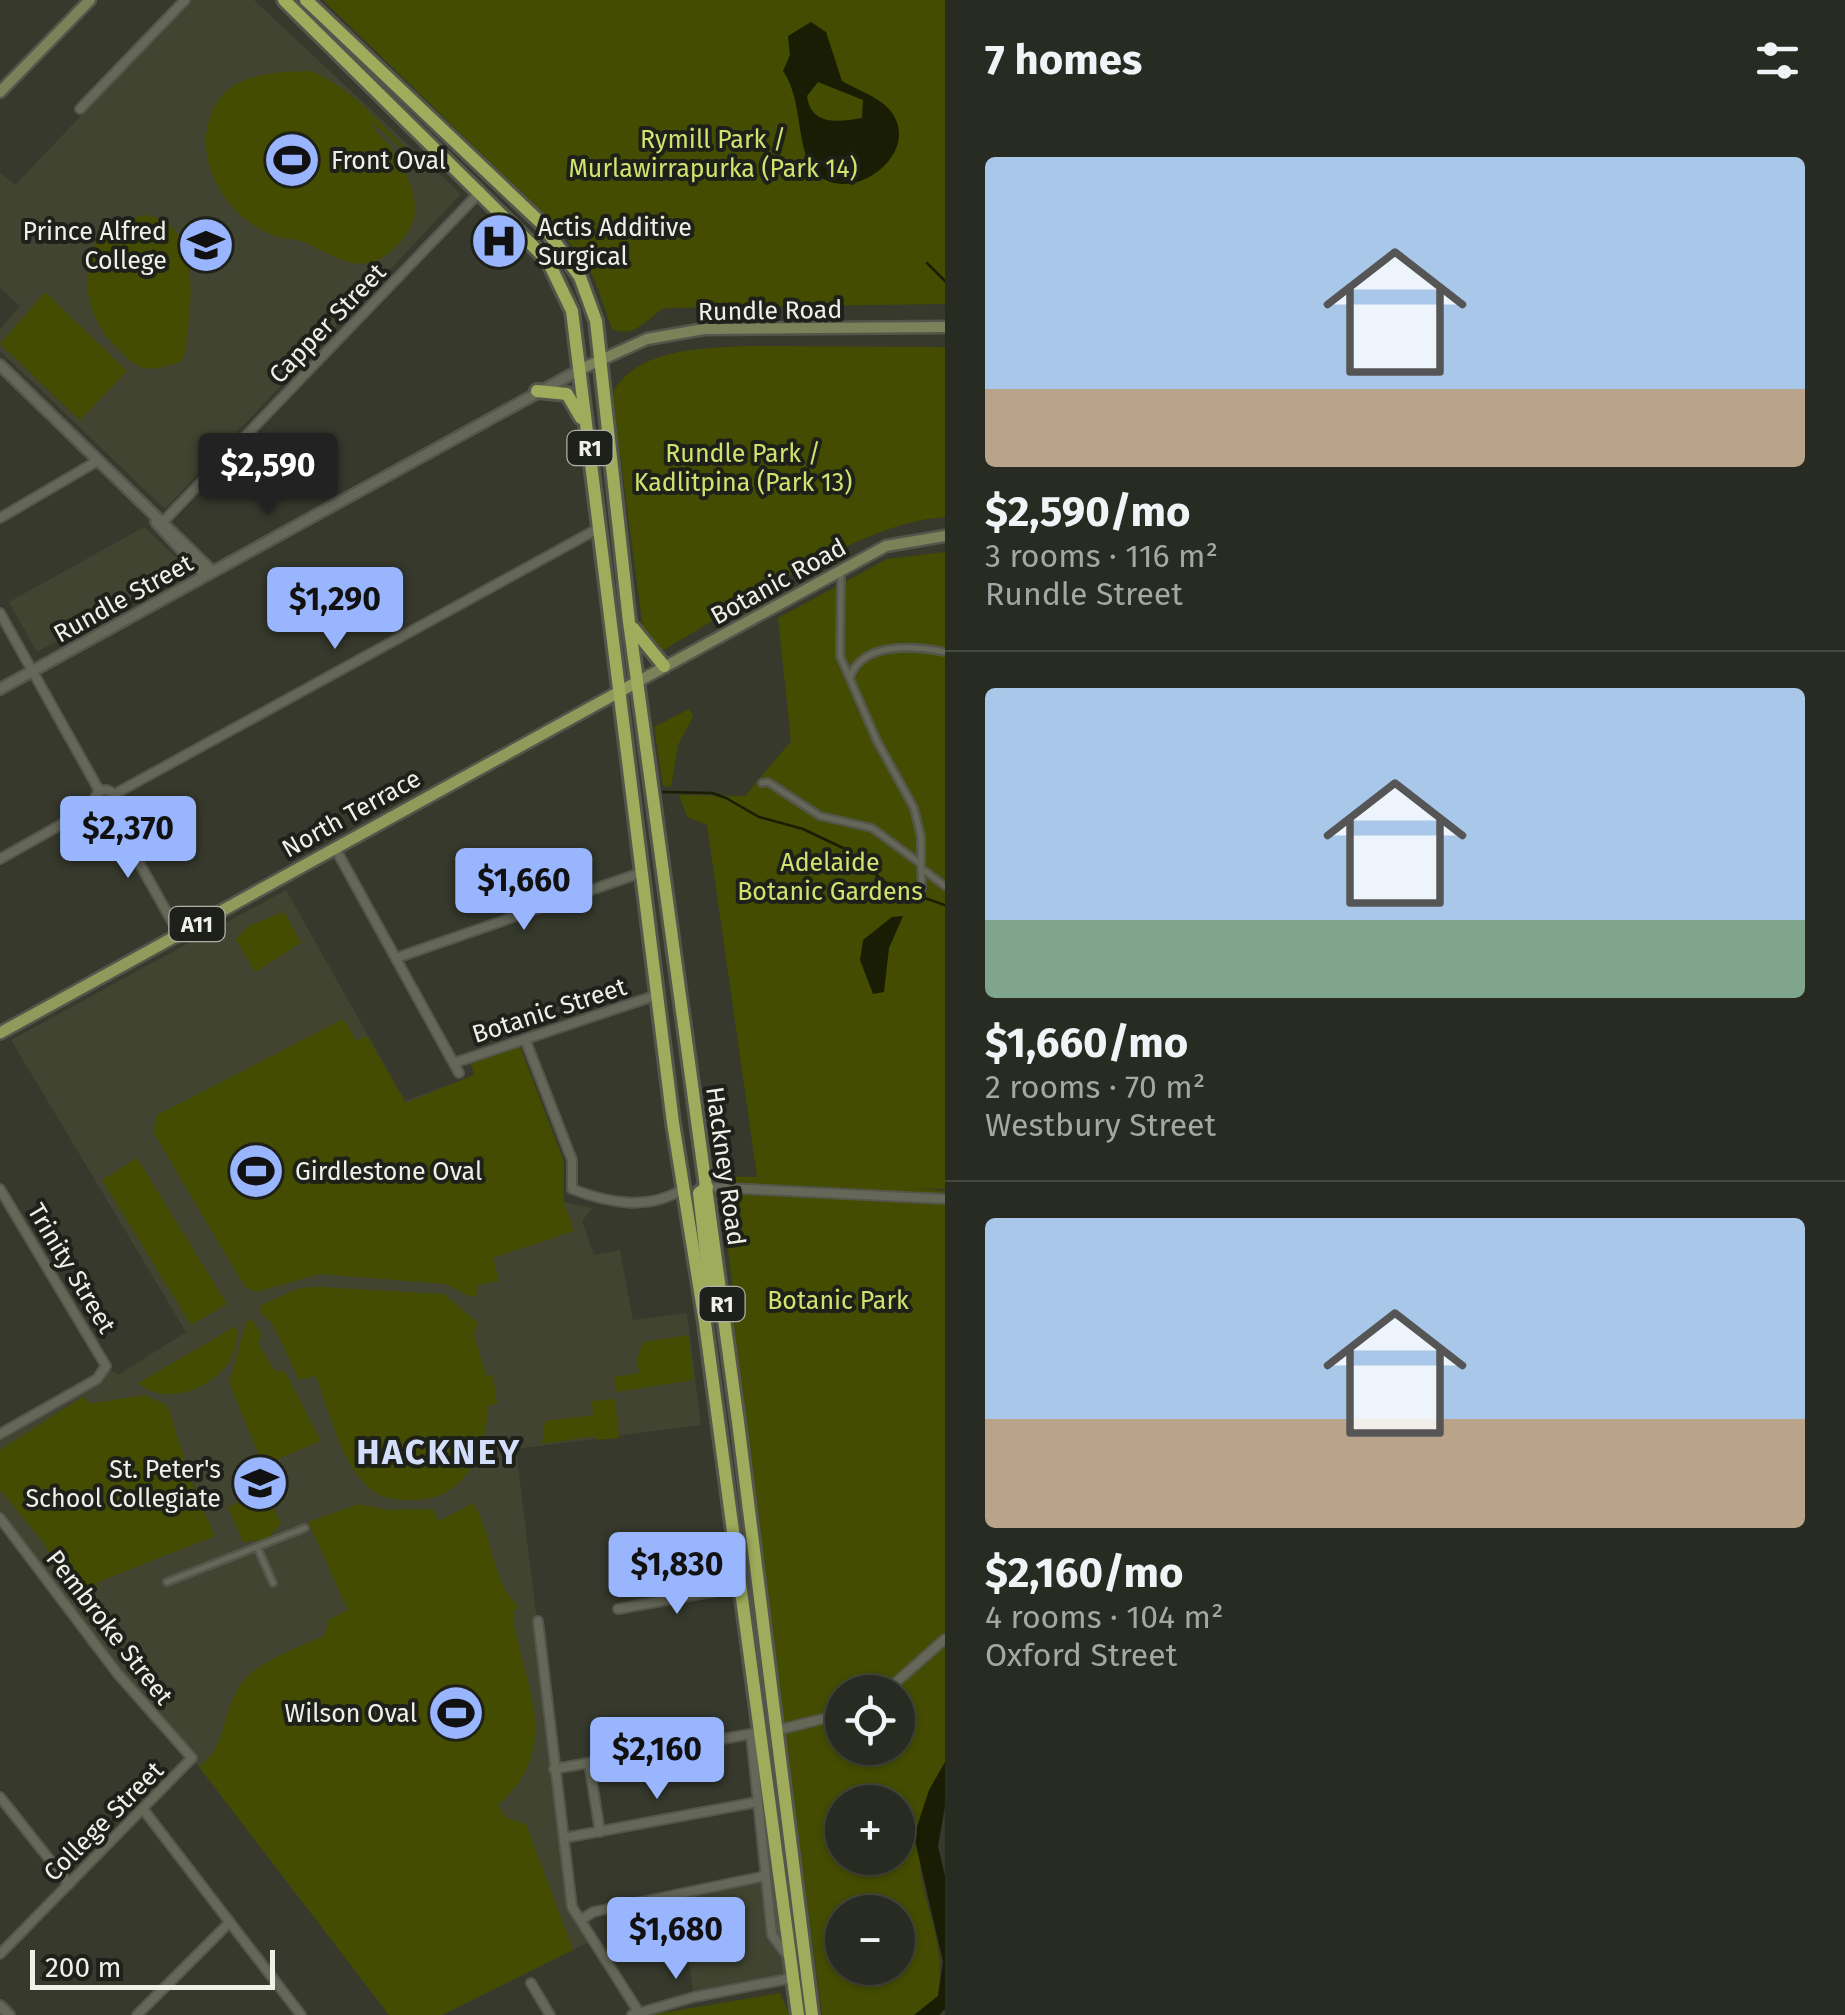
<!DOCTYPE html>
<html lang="en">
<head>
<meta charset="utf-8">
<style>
  :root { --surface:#282b21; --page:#30332a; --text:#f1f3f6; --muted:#a5a7a5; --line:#44473f; --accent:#98b5fd }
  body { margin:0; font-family:"Fira Sans",sans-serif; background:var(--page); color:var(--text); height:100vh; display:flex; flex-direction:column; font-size:38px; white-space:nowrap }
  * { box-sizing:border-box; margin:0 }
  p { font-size:32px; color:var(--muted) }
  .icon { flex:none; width:55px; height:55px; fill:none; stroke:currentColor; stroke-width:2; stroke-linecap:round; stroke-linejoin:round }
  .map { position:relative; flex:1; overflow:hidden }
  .side { display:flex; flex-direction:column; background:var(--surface); width:900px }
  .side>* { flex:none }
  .buttons { position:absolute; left:825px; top:1675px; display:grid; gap:20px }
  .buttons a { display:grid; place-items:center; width:90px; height:90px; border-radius:50%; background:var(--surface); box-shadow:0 2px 8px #0004,0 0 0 2px var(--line); font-size:50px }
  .scale { position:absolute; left:30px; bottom:25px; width:245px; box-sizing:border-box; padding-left:10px; border:5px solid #eff1e8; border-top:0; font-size:28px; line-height:35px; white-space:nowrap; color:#eff1e8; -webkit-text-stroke:8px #1e201a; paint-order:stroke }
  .price { position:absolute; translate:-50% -85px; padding:0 22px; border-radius:10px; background:var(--accent); color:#111; font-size:32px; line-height:65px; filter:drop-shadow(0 2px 5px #0008) }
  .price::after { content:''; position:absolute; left:50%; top:60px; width:30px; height:22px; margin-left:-15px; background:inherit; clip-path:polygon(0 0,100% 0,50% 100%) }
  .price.current { background:#222; color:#fff }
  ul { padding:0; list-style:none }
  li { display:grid; align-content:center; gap:20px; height:530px; padding:0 40px }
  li+li { border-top:2px solid var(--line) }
  li span { display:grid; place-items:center; height:310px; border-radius:10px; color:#555 }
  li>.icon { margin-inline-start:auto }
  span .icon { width:180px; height:180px; fill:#fffc; stroke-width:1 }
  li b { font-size:42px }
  h2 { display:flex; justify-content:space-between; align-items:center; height:120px; padding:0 40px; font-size:42px }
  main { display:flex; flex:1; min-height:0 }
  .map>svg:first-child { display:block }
</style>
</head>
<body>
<main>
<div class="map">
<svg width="945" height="2015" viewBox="0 0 945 2015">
  <rect width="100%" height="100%" fill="#36392c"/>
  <g fill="#404430">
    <path d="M191 0H254L461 194 165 509 0 351V329L20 306 0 288V173L15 185Z"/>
    <path d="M144 527 179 560 178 574 37 652 9 602Z"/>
    <path d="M286 890 405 1101 475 1075 482 1092 530 1075 564 1161 563 1202 593 1208 582 1221 594 1255 620 1250 633 1320 687 1313 701 1425 516 1449 572 1907 593 1940 442 2015H389L192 1758 117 1673 0 1518V1436L109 1368 118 1375 186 1332 11 1040Z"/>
    <path d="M765 1876 772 1935 791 1969 773 1979 694 1997 678 1894Z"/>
  </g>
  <g fill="#434c00" fill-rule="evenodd">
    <path d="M323 0H945V304L664 308C646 319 635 339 612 329L593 276 562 232Z"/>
    <path d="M311 71C358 90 392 138 428 172L372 122C375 134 382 136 389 145 401 162 415 187 415 208 415 225 406 236 395 247 363 281 334 255 301 241 294 238 285 240 278 237 231 222 193 166 210 117 225 73 270 72 311 71Z"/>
    <path d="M143 215C206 220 190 313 185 354L181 362C170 365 154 371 143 368 133 365 126 357 118 349 84 316 77 271 102 229Z"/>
    <path d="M45 292 127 371 80 420 0 344Z"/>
    <path d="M745 346 945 347V517C859 522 735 610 658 653L643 629 612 393C639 348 698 349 745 346Z"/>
    <path d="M945 552V1189L913 1188 945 1191V1762C928 1792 916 1838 921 1874 929 1923 945 1942 938 1996L914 2015H822L727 1304 733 1292 719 1176 757 1177 707 825 687 817 679 795 745 796 791 741 778 618 887 559ZM842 1692H898V1748H842ZM842 1802H898V1858H842ZM842 1912H898V1968H842Z"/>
    <path d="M689 709 693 717 678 745 671 787 663 786 654 727Z"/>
    <path d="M284 912 301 943 255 972 236 939 250 925Z"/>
    <path d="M343 1019 357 1041 367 1036 406 1103 474 1075 470 1061 519 1044 563 1159 564 1203 574 1231 493 1258 499 1281 478 1285V1295L471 1297 446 1284 320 1274 256 1292 245 1287 153 1132 157 1115Z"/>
    <path d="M137 1158 227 1304 191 1325 102 1180Z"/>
    <path d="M320 1287 444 1294 478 1323 474 1334 486 1376 493 1375 497 1404 488 1405C487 1452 465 1502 411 1500 399 1500 384 1499 374 1492 341 1468 330 1412 316 1376L299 1380 272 1323 260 1312 261 1305 299 1288Z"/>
    <path d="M251 1319 262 1334 258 1343 274 1370 285 1372 321 1441 263 1465 229 1383 246 1322Z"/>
    <path d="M236 1326C246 1373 176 1415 138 1383Z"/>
    <path d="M688 1335 694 1380 616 1392 614 1377 639 1373 637 1358 643 1342Z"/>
    <path d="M144 1395 167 1405 197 1497 215 1536 96 1583 98 1590 86 1595 67 1572 56 1569 44 1543 0 1490V1450L84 1396 89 1404Z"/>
    <path d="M615 1399 619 1438 597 1440 595 1436 542 1444 545 1421 593 1415 592 1401Z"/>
    <path d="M264 1491 281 1523 267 1539 243 1542 228 1507Z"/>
    <path d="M473 1503C494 1536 491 1582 520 1608L513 1611 514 1625C529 1694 560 1751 498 1805L506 1818 526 1824 573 1950 442 2015H389L199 1767C228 1747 221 1711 241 1684 259 1660 297 1648 324 1636L328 1620 348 1610 308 1522 359 1504 389 1510 432 1509 439 1521Z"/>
    <path d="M780 1993 790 2015H650Z"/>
  </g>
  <g fill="#191d03" fill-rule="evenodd">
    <path d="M811 22 826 32 842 81C857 90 877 96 889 109 926 152 851 208 816 173 795 151 804 101 783 71L790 55 788 36ZM818 82 863 100 862 118C838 122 811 126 807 96Z"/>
    <path d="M903 916 889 948 884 992 873 994 860 960 863 940 892 917Z"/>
    <path d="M945 1762V1806L938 1846 945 1876V2009L939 2015H914L938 1996 943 1962 914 1836 929 1790Z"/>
  </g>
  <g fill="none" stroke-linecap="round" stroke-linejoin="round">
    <g stroke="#191d03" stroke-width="2.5">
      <path d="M927 263 945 281"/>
      <path d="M663 792 712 793 726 798 759 817 803 829 843 848 890 886 945 905"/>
    </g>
    <g stroke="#54564b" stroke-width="10">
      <g id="pedestrian">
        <path d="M841 571 840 656 877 741 914 808 921 837V864"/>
        <path d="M850 677C863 641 915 646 945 652"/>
        <path d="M762 783 768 782 820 816 872 828 921 864 922 889"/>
        <path d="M925 871 945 886"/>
        <path d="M258 1549 273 1583"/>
        <path d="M167 1582 305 1528"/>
      </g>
    </g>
    <g stroke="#54564b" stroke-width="12">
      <g id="minor">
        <path d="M80 109 185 0"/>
        <path d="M0 518 99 460"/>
        <path d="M159 526 481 191"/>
        <path d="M0 613 100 792"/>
        <circle cx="105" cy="800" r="10"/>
        <path d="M113 795 599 528"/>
        <path d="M109 809 179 934"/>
        <path d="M335 848 459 1073"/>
        <path d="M0 859 96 805"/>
        <path d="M396 958 640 873"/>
        <path d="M525 1039 572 1160V1189C608 1203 648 1211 683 1189"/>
        <path d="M454 1063 657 995"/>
        <path d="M707 1187 945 1199"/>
        <path d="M0 1189 106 1366 97 1379 0 1434"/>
        <path d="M0 1518 117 1673 192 1758 0 1954"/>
        <path d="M618 1609 739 1587"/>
        <path d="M538 1621 572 1907 638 2011"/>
        <path d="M885 1692 945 1639"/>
        <path d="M778 1730 842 1714"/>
        <path d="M751 1735 772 1935 789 1958"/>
        <path d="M589 1763 600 1832"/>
        <path d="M554 1769 756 1733"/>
        <path d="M0 1797 69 1884"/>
        <path d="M143 1809 301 2015"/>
        <path d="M564 1838 757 1802"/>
        <path d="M581 1920 593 1912 765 1876"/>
        <path d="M531 1983 550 2015"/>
        <path d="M137 2015 230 1922"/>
        <path d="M632 2015 694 1997 792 1978"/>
      </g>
    </g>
    <g stroke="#54564b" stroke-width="14">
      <g id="tertiary">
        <path d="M0 365 212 571"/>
        <path d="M156 522 205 575"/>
        <path d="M0 689 581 369"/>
        <path d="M0 2006 9 2015"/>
      </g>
    </g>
    <g stroke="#54564b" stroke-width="15">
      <g id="secondary">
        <path d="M0 92 90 0"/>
        <path d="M581 369 647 339 704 329 945 327"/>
        <path d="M637 682 886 546 945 536"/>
      </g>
    </g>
    <g stroke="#54564b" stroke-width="16">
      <path id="primary" d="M0 1033 637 682"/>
    </g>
    <g stroke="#54564b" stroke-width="18">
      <g id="trunk">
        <path d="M284 0 548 261 572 311 673 1123 705 1323 798 2015"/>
        <path d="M306 0 542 224 580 277 596 321 629 622 738 1422 812 2015"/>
        <path d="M537 391 567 394 581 418"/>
        <path d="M633 628 664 666"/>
        <path d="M707 1187 699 1193 711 1298 707 1318"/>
      </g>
    </g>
    <use href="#pedestrian" stroke="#656859" stroke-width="5"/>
    <use href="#minor" stroke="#656859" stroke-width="8"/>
    <use href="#tertiary" stroke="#656859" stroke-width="9"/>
    <use href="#secondary" stroke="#7b825a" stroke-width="10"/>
    <use href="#primary" stroke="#909b5b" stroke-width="11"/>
    <use href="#trunk" stroke="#9eac5c" stroke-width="12"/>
  </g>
  <defs>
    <g id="stadium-disc" transform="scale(2.875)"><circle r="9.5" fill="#98b5fd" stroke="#1e201a"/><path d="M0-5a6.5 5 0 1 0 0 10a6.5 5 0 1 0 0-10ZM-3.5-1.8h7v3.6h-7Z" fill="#111"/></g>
    <g id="hospital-disc" transform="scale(2.875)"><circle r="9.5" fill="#98b5fd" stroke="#1e201a"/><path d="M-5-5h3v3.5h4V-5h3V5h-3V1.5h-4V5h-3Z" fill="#111"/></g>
    <g id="school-disc" transform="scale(2.875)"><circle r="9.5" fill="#98b5fd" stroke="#1e201a"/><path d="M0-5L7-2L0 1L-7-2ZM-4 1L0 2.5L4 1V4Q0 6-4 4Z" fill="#111"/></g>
  </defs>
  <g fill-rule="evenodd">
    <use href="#stadium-disc" x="292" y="160"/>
    <use href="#hospital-disc" x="499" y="241"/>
    <use href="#school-disc" x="206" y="245"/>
    <use href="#stadium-disc" x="256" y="1171"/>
    <use href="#school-disc" x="260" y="1483"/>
    <use href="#stadium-disc" x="456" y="1713"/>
  </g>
  <g text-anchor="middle" stroke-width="8" stroke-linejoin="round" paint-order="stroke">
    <g fill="#1e201a" stroke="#b0b2aa" stroke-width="2.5">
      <rect x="567.5" y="431" width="45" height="34" rx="8"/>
      <rect x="169.5" y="907" width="55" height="34" rx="8"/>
      <rect x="699.5" y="1287" width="45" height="34" rx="8"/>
    </g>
    <g font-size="22" font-weight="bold" fill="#eff1e8">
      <text x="590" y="456">R1</text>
      <text x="197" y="932">A11</text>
      <text x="722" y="1312">R1</text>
    </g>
    <g font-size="25" fill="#d0e36f" stroke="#1e201a">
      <text x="713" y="148">Rymill Park /<tspan x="713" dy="29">Murlawirrapurka (Park 14)</tspan></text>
      <text x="743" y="462">Rundle Park /<tspan x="743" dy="29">Kadlitpina (Park 13)</tspan></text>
      <text x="830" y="871">Adelaide<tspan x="830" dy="29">Botanic Gardens</tspan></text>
      <text x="838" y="1309">Botanic Park</text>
    </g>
    <g font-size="25" fill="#eff1e8" stroke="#1e201a" text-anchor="start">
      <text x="331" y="169">Front Oval</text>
      <text x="538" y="236">Actis Additive<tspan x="538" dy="29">Surgical</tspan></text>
      <text x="167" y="240" text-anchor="end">Prince Alfred<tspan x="167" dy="29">College</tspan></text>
      <text x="295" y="1180">Girdlestone Oval</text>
      <text x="221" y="1478" text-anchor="end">St. Peter's<tspan x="221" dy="29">School Collegiate</tspan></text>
      <text x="417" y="1722" text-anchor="end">Wilson Oval</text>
    </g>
    <g font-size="25" fill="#eff1e8" stroke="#1e201a">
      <text transform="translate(770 310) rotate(-1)" y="9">Rundle Road</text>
      <text transform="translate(327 323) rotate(-46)" y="9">Capper Street</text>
      <text transform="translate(778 581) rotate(-29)" y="9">Botanic Road</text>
      <text transform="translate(123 598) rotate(-29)" y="9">Rundle Street</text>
      <text transform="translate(351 813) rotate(-29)" y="9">North Terrace</text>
      <text transform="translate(549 1010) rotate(-18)" y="9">Botanic Street</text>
      <text transform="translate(726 1166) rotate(82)" y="9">Hackney Road</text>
      <text transform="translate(72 1268) rotate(59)" y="9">Trinity Street</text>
      <text transform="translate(110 1627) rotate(52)" y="9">Pembroke Street</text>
      <text transform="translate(103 1821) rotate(-45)" y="9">College Street</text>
    </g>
    <g font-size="35" font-weight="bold" letter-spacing="2.5" fill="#d2defa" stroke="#1e201a">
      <text x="439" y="1464">HACKNEY</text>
    </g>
  </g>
</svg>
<div class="buttons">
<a><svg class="icon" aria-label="locate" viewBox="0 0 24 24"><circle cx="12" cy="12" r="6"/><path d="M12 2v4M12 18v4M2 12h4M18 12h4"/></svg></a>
<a>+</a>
<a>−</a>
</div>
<div class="scale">200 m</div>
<b class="price current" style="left:268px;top:518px">$2,590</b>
<b class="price" style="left:335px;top:652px">$1,290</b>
<b class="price" style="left:128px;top:881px">$2,370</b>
<b class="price" style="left:524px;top:933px">$1,660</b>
<b class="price" style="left:677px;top:1617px">$1,830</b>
<b class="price" style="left:657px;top:1802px">$2,160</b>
<b class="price" style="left:676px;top:1982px">$1,680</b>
</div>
<section class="side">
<h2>7 homes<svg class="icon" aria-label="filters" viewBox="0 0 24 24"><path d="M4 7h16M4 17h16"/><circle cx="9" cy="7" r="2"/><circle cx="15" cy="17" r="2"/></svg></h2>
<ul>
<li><span style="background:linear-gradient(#a9c7e8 75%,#b9a48a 0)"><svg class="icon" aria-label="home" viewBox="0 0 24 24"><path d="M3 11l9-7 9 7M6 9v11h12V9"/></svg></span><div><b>$2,590/mo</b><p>3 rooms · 116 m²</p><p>Rundle Street</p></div></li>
<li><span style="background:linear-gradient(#a9c7e8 75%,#7fa58c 0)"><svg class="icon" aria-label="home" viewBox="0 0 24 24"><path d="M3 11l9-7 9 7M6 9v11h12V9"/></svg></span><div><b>$1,660/mo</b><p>2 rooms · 70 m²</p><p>Westbury Street</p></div></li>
<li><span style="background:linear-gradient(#a9c7e8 65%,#b9a48a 0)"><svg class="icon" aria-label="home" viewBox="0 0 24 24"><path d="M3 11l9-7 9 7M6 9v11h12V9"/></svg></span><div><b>$2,160/mo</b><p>4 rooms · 104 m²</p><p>Oxford Street</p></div></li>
</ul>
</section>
</main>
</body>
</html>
